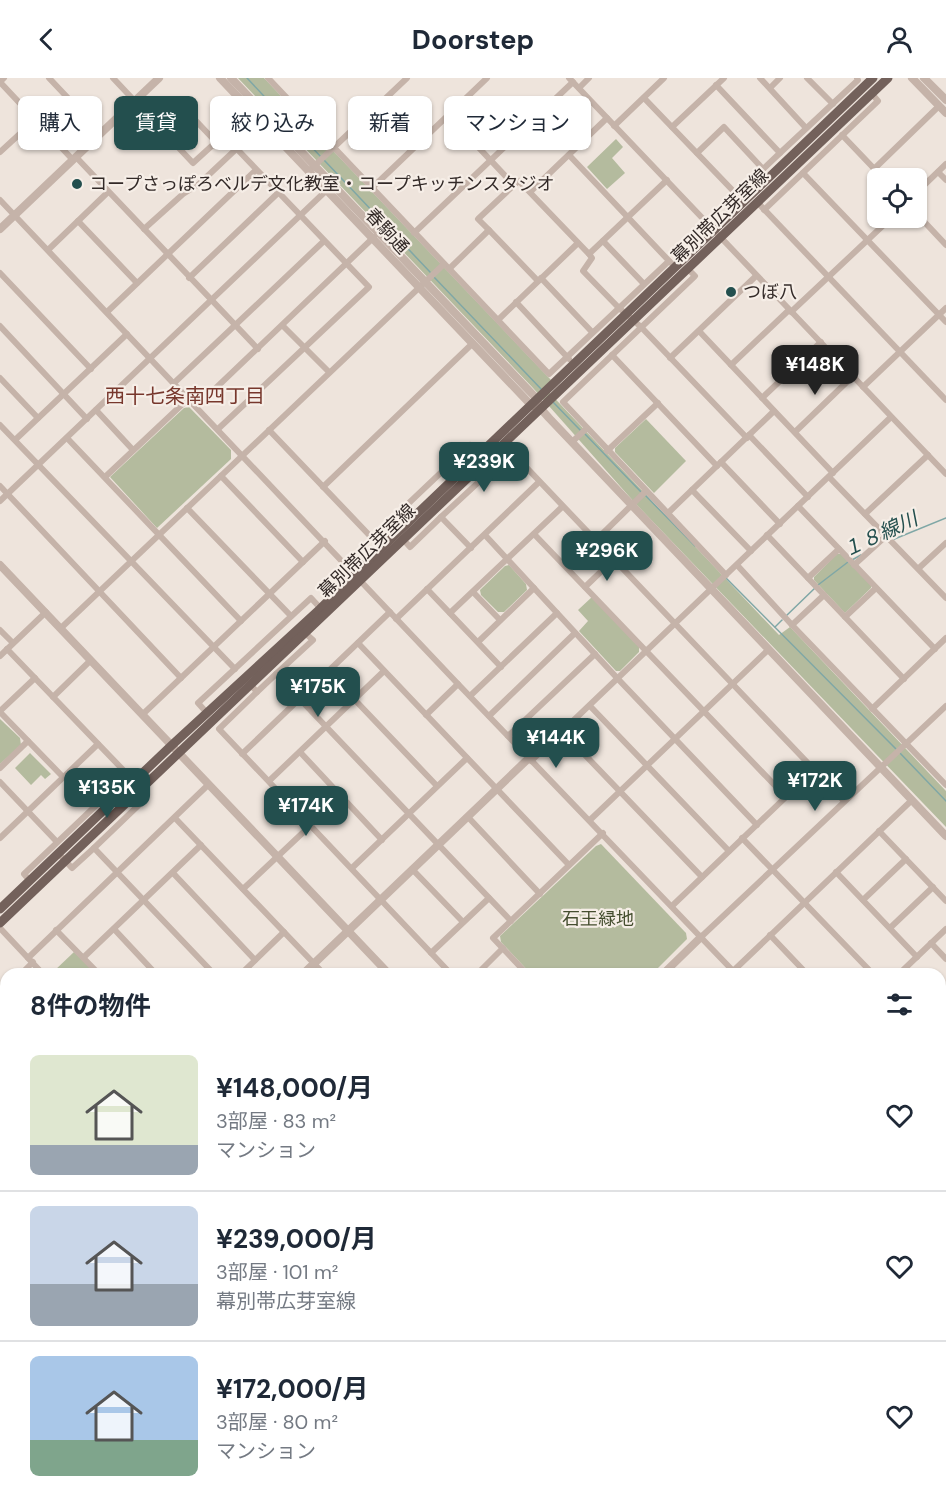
<!DOCTYPE html>
<html lang="ja">
<head>
<meta charset="utf-8">
<style>
  :root { --surface:#fff; --page:#f2f2f3; --text:#1f2937; --muted:#747a83; --line:#e0e1e3; --accent:#234f4e }
  body { margin:0; font-family:"DM Sans","Noto Sans JP",sans-serif; background:var(--page); color:var(--text); height:100vh; display:flex; flex-direction:column; font-size:22px; white-space:nowrap }
  * { box-sizing:border-box; margin:0 }
  p { font-size:20px; color:var(--muted) }
  .icon { flex:none; width:33px; height:33px; fill:none; stroke:currentColor; stroke-width:2; stroke-linecap:round; stroke-linejoin:round }
  .map { position:relative; flex:1; overflow:hidden }
  .side { position:absolute; left:0px; top:890px; width:946px; height:536px; display:flex; flex-direction:column; background:var(--surface); border-radius:18px 18px 0 0; box-shadow:0 2px 4px #0004 }
  .side>* { flex:none }
  .hud { position:absolute; left:18px; top:18px; width:600px; height:54px; display:flex; gap:12px }
  .tools { position:absolute; left:867px; top:90px; display:grid; gap:12px }
  .tools a { display:grid; place-items:center; width:60px; height:60px; border-radius:9px; background:var(--surface); box-shadow:0 2px 4px #0004; font-size:30px }
  .price { position:absolute; translate:-50% -51px; padding:0 14px; border-radius:12px; background:var(--accent); color:#fff; font-size:20px; line-height:39px; filter:drop-shadow(0 2px 3px #0008) }
  .price::after { content:''; position:absolute; left:50%; top:36px; width:18px; height:14px; margin-left:-9px; background:inherit; clip-path:polygon(0 0,100% 0,50% 100%) }
  .price.active { background:#222; color:#fff }
  ul { padding:0; list-style:none }
  li { display:flex; align-items:center; gap:18px; height:150px; padding:0 30px }
  li+li { border-top:2px solid var(--line) }
  li span { display:grid; place-items:center; flex:none; width:168px; height:120px; border-radius:9px; color:#555 }
  li>.icon { margin-inline-start:auto }
  span .icon { width:72px; height:72px; fill:#fffc; stroke-width:1 }
  li b { font-size:26px }
  h2 { display:flex; justify-content:space-between; align-items:center; height:72px; padding:0 30px; font-size:26px }
  .tag { padding:0 21px; border-radius:9px; background:var(--surface); box-shadow:0 2px 4px #0004; font-size:21px; line-height:54px }
  .tag.active { background:var(--accent); color:#fff }
  header { display:flex; justify-content:space-between; align-items:center; height:78px; padding:0 30px; background:var(--surface); font-size:27px; font-weight:700 }
  .map>svg:first-child { display:block }
</style>
</head>
<body>
<header><svg class="icon" aria-label="back" viewBox="0 0 24 24"><path d="M15 5l-7 7 7 7"/></svg>Doorstep<svg class="icon" aria-label="person" viewBox="0 0 24 24"><circle cx="12" cy="8" r="4"/><path d="M4 21q1-7 8-7t8 7"/></svg></header>
<div class="map">
<svg width="946" height="1424" viewBox="0 0 946 1424">
  <rect width="100%" height="100%" fill="#eee4dc"/>
  <g fill="#b4bb9e">
    <path d="M238 0H264L551 302 544 309 779 557 790 549 946 713V749L635 425 533 310Z"/>
    <path d="M616 61 623 69 612 80 625 95 607 111 587 89Z"/>
    <path d="M189 329 231 372V381L157 450 110 399 184 330Z"/>
    <path d="M646 341 686 383 654 415 615 374V370Z"/>
    <path d="M837 476H841L871 507V510L845 535 814 502V499Z"/>
    <path d="M509 487 526 506 527 512 504 534H498L481 517 480 512 505 488Z"/>
    <path d="M592 519 639 569V574L620 593H616L579 553 588 543 578 532Z"/>
    <path d="M0 641 20 660 21 667 0 686Z"/>
    <path d="M30 675 51 696 45 701 41 697 31 707 15 690Z"/>
    <path d="M601 766 686 855 687 861 653 895 531 896 501 864 500 858 596 768Z"/>
    <path d="M74 874 95 895 54 896 53 894Z"/>
    <path d="M941 1122 946 1128V1295L941 1300Z"/>
  </g>
  <g fill="none" stroke-linecap="round" stroke-linejoin="round">
    <g stroke="#7fa7a6" stroke-width="1.5">
      <path d="M247 0 321 79"/>
      <path d="M324 82 430 194"/>
      <path d="M433 198 542 312"/>
      <path d="M553 324 581 353"/>
      <path d="M585 356 642 415"/>
      <path d="M646 418 695 468"/>
      <path d="M892 462 946 440"/>
      <path d="M852 482 861 477"/>
      <path d="M726 500 896 671"/>
      <path d="M818 507 848 484"/>
      <path d="M786 538 815 510"/>
      <path d="M775 549 782 542"/>
      <path d="M899 674 946 723"/>
    </g>
    <g stroke="#7fa7a6" stroke-width="10">
      <path d="M576 1419 589 1424"/>
      <path d="M78 1424 83 1419"/>
    </g>
    <g stroke="#c5b3a9" stroke-width="6">
      <path d="M4 0 0 4 73 82"/>
      <path d="M49 0 101 55"/>
      <path d="M113 0 193 85 216 64 181 27 158 49"/>
      <path d="M268 0 549 296 669 183"/>
      <path d="M569 0 946 396"/>
      <path d="M760 0 806 50"/>
      <path d="M807 0 833 26"/>
      <path d="M716 7 780 75 736 117"/>
      <path d="M579 10 589 0"/>
      <path d="M770 10 780 0"/>
      <path d="M644 20 739 119"/>
      <path d="M448 37 514 107 519 103 589 176 592 180 583 193 619 230 641 249 747 360"/>
      <path d="M614 48 664 0"/>
      <path d="M672 49 724 0"/>
      <path d="M842 57 883 100"/>
      <path d="M0 74 36 41"/>
      <path d="M697 75 724 49 763 91"/>
      <path d="M780 75 858 2 857 0"/>
      <path d="M569 77 671 185"/>
      <path d="M76 79 258 271"/>
      <path d="M311 91 407 0"/>
      <path d="M874 91 939 28"/>
      <path d="M938 94 946 102"/>
      <path d="M803 95 946 244"/>
      <path d="M372 110 487 0"/>
      <path d="M530 114 607 40"/>
      <path d="M916 115 946 86"/>
      <path d="M0 122 458 606 736 896"/>
      <path d="M758 125 946 322"/>
      <path d="M764 132 878 23 872 16"/>
      <path d="M916 135 946 167"/>
      <path d="M78 143 137 205"/>
      <path d="M144 151 183 116 199 106 265 44"/>
      <path d="M489 152 478 141 514 107"/>
      <path d="M414 155 573 4"/>
      <path d="M603 163 644 206"/>
      <path d="M48 172 108 114"/>
      <path d="M589 176 667 102"/>
      <path d="M449 191 489 152 538 203"/>
      <path d="M688 191 695 198 563 324 726 497"/>
      <path d="M0 195 91 291"/>
      <path d="M189 200 279 114"/>
      <path d="M541 200 592 254"/>
      <path d="M516 224 569 281"/>
      <path d="M107 234 256 92"/>
      <path d="M791 234 891 140"/>
      <path d="M498 242 578 165"/>
      <path d="M0 248 87 341"/>
      <path d="M283 248 329 294"/>
      <path d="M699 253 833 395"/>
      <path d="M612 277 717 388"/>
      <path d="M670 280 756 198"/>
      <path d="M731 287 789 232"/>
      <path d="M0 300 38 340"/>
      <path d="M174 305 324 163"/>
      <path d="M863 309 946 230"/>
      <path d="M762 320 821 264"/>
      <path d="M196 329 374 159"/>
      <path d="M96 332 133 372"/>
      <path d="M0 347 235 591"/>
      <path d="M218 351 369 209 237 71"/>
      <path d="M269 352 372 460 470 367 480 378"/>
      <path d="M795 354 853 298"/>
      <path d="M749 357 808 419"/>
      <path d="M67 360 241 543"/>
      <path d="M15 362 127 256"/>
      <path d="M572 364 587 350"/>
      <path d="M504 366 844 723"/>
      <path d="M607 373 658 325"/>
      <path d="M721 384 780 446"/>
      <path d="M221 398 303 484"/>
      <path d="M105 399 189 320"/>
      <path d="M829 399 946 520"/>
      <path d="M0 408 181 600"/>
      <path d="M323 409 473 265"/>
      <path d="M692 412 751 473"/>
      <path d="M0 423 330 109"/>
      <path d="M798 428 935 571"/>
      <path d="M187 430 291 538"/>
      <path d="M668 435 774 333"/>
      <path d="M865 436 928 377"/>
      <path d="M441 439 511 374"/>
      <path d="M534 456 786 719"/>
      <path d="M485 457 618 601 757 747"/>
      <path d="M767 457 904 601"/>
      <path d="M402 460 410 469 441 439 471 470"/>
      <path d="M595 463 646 413"/>
      <path d="M737 487 792 547 946 707"/>
      <path d="M854 487 886 458"/>
      <path d="M919 490 946 465"/>
      <path d="M808 500 839 471"/>
      <path d="M585 509 613 482"/>
      <path d="M427 511 501 589"/>
      <path d="M473 514 500 542"/>
      <path d="M450 535 562 429"/>
      <path d="M845 539 876 510"/>
      <path d="M396 541 539 404"/>
      <path d="M792 547 824 517"/>
      <path d="M61 550 444 186"/>
      <path d="M0 552 13 565"/>
      <path d="M478 564 534 510"/>
      <path d="M358 565 569 787"/>
      <path d="M7 571 128 697 24 796 30 803"/>
      <path d="M0 578 46 534"/>
      <path d="M276 596 313 562 305 555"/>
      <path d="M248 604 257 614 219 651 451 896"/>
      <path d="M257 614 276 596 511 843"/>
      <path d="M470 618 557 535"/>
      <path d="M53 619 91 582"/>
      <path d="M355 622 437 708"/>
      <path d="M590 628 729 773"/>
      <path d="M872 631 946 560"/>
      <path d="M0 633 35 600"/>
      <path d="M0 634 63 699"/>
      <path d="M207 635 198 625 311 520 323 533"/>
      <path d="M143 636 325 463"/>
      <path d="M426 637 458 606"/>
      <path d="M489 638 575 555"/>
      <path d="M562 653 702 799"/>
      <path d="M508 658 595 576"/>
      <path d="M300 674 382 762"/>
      <path d="M242 676 390 534"/>
      <path d="M531 683 891 339"/>
      <path d="M0 690 28 663"/>
      <path d="M269 703 384 593"/>
      <path d="M0 704 57 764"/>
      <path d="M468 739 540 816"/>
      <path d="M175 740 324 896"/>
      <path d="M590 742 769 571"/>
      <path d="M879 753 946 823"/>
      <path d="M0 760 98 666"/>
      <path d="M742 760 873 896"/>
      <path d="M94 770 144 722 138 715"/>
      <path d="M59 776 72 790 94 770 214 896"/>
      <path d="M352 790 467 680"/>
      <path d="M412 791 463 844"/>
      <path d="M836 794 917 879"/>
      <path d="M173 795 255 882"/>
      <path d="M243 811 311 747"/>
      <path d="M863 822 906 781"/>
      <path d="M672 828 814 692"/>
      <path d="M0 850 43 896"/>
      <path d="M890 850 933 809"/>
      <path d="M114 851 156 896"/>
      <path d="M56 852 99 896"/>
      <path d="M770 857 807 896"/>
      <path d="M701 859 946 628"/>
      <path d="M931 865 946 881"/>
      <path d="M431 875 489 820"/>
      <path d="M84 879 201 767"/>
      <path d="M28 880 209 706"/>
      <path d="M21 896 33 884"/>
      <path d="M241 896 284 854"/>
      <path d="M477 896 503 870"/>
      <path d="M527 896 493 860 603 755"/>
      <path d="M730 896 912 722"/>
      <path d="M899 896 946 851"/>
      <path d="M0 915 6 910"/>
      <path d="M0 918 6 924"/>
      <path d="M940 935 946 941"/>
      <path d="M0 966 6 973"/>
      <path d="M0 1018 6 1024"/>
      <path d="M0 1076 6 1082"/>
      <path d="M940 1105 946 1111"/>
      <path d="M0 1129 6 1124"/>
      <path d="M0 1132 6 1139"/>
      <path d="M0 1263 6 1257"/>
      <path d="M0 1326 6 1321"/>
      <path d="M940 1371 946 1366"/>
      <path d="M0 1377 6 1383"/>
      <path d="M0 1392 6 1386"/>
      <path d="M940 1410 946 1415"/>
      <path d="M260 1419 264 1424"/>
      <path d="M311 1419 316 1424"/>
      <path d="M361 1419 366 1424"/>
      <path d="M414 1419 419 1424"/>
      <path d="M512 1419 521 1424"/>
      <path d="M608 1419 620 1424"/>
      <path d="M621 1419 626 1424"/>
      <path d="M674 1419 678 1424"/>
      <path d="M725 1419 730 1424"/>
      <path d="M36 1424 41 1419"/>
      <path d="M108 1424 113 1419"/>
      <path d="M179 1424 184 1419"/>
      <path d="M283 1424 288 1419"/>
      <path d="M433 1424 438 1419"/>
      <path d="M489 1424 494 1419"/>
      <path d="M634 1424 639 1419"/>
      <path d="M772 1424 777 1419"/>
    </g>
    <g stroke="#c5b3a9" stroke-width="8">
      <path d="M220 0 531 327 541 331 549 340 946 758"/>
      <path d="M231 0 537 321 538 324"/>
      <path d="M912 0 946 35"/>
      <path d="M924 0 946 22"/>
      <path d="M0 151 159 0"/>
      <path d="M0 487 389 896"/>
      <path d="M303 896 529 680"/>
      <path d="M663 896 701 859"/>
      <path d="M0 1184 6 1178"/>
      <path d="M940 1317 946 1312"/>
      <path d="M889 1419 893 1424"/>
      <path d="M828 1424 834 1419"/>
    </g>
    <g stroke="#73615b" stroke-width="9">
      <path d="M0 831 172 667 320 531 397 455 873 0"/>
      <path d="M0 845 888 0"/>
      <path d="M0 1203 6 1210"/>
      <path d="M0 1216 6 1222"/>
      <path d="M193 1419 198 1424"/>
      <path d="M206 1419 211 1424"/>
    </g>
  </g>
  <g fill="#234f4e" stroke="#f6eee7" stroke-width="2">
    <circle cx="77" cy="106" r="6"/>
    <circle cx="731" cy="214" r="6"/>
  </g>
  <g text-anchor="middle" stroke-width="4.5" stroke-linejoin="round" paint-order="stroke">
    <g font-size="18" fill="#332a28" stroke="#f6eee7" text-anchor="start">
      <text x="89" y="112">コープさっぽろベルデ文化教室・コープキッチンスタジオ</text>
      <text x="743" y="220">つぼ八</text>
    </g>
    <g font-size="18" fill="#332a28" stroke="#f6eee7">
      <text transform="translate(720 138) rotate(-44)" y="6">幕別帯広芽室線</text>
      <text transform="translate(387 153) rotate(47)" y="6">春駒通</text>
      <text transform="translate(367 473) rotate(-44)" y="6">幕別帯広芽室線</text>
    </g>
    <g font-size="18" fill="#454e2f" stroke="#f6eee7">
      <text x="598" y="847">石王緑地</text>
    </g>
    <g font-size="20" fill="#77372c" stroke="#f6eee7">
      <text x="185" y="325">西十七条南四丁目</text>
    </g>
    <g font-size="20" font-style="italic" fill="#234f4e" stroke="#f6eee7">
      <text transform="translate(880 456) rotate(-25)" y="7">１８線川</text>
    </g>
  </g>
</svg>
<div class="tools">
<a><svg class="icon" aria-label="locate" viewBox="0 0 24 24"><circle cx="12" cy="12" r="6"/><path d="M12 2v4M12 18v4M2 12h4M18 12h4"/></svg></a>
</div>
<b class="price active" style="left:815px;top:318px">¥148K</b>
<b class="price" style="left:484px;top:415px">¥239K</b>
<b class="price" style="left:607px;top:504px">¥296K</b>
<b class="price" style="left:318px;top:640px">¥175K</b>
<b class="price" style="left:556px;top:691px">¥144K</b>
<b class="price" style="left:815px;top:734px">¥172K</b>
<b class="price" style="left:107px;top:741px">¥135K</b>
<b class="price" style="left:306px;top:759px">¥174K</b>
<div class="hud">
<a class="tag">購入</a>
<a class="tag active">賃貸</a>
<a class="tag">絞り込み</a>
<a class="tag">新着</a>
<a class="tag">マンション</a>
</div>
<section class="side">
<h2>8件の物件<svg class="icon" aria-label="filters" viewBox="0 0 24 24"><path d="M4 7h16M4 17h16"/><circle cx="9" cy="7" r="2"/><circle cx="15" cy="17" r="2"/></svg></h2>
<ul>
<li><span style="background:linear-gradient(#dfe7d0 75%,#9aa5b1 0)"><svg class="icon" aria-label="home" viewBox="0 0 24 24"><path d="M3 11l9-7 9 7M6 9v11h12V9"/></svg></span><div><b>¥148,000/月</b><p>3部屋 · 83 m²</p><p>マンション</p></div><svg class="icon" aria-label="heart" viewBox="0 0 24 24"><path d="M12 20l-8-8c-3-5 5-10 8-4 3-6 11-1 8 4z"/></svg></li>
<li><span style="background:linear-gradient(#c9d6e8 65%,#9aa5b1 0)"><svg class="icon" aria-label="home" viewBox="0 0 24 24"><path d="M3 11l9-7 9 7M6 9v11h12V9"/></svg></span><div><b>¥239,000/月</b><p>3部屋 · 101 m²</p><p>幕別帯広芽室線</p></div><svg class="icon" aria-label="heart" viewBox="0 0 24 24"><path d="M12 20l-8-8c-3-5 5-10 8-4 3-6 11-1 8 4z"/></svg></li>
<li><span style="background:linear-gradient(#a9c7e8 70%,#7fa58c 0)"><svg class="icon" aria-label="home" viewBox="0 0 24 24"><path d="M3 11l9-7 9 7M6 9v11h12V9"/></svg></span><div><b>¥172,000/月</b><p>3部屋 · 80 m²</p><p>マンション</p></div><svg class="icon" aria-label="heart" viewBox="0 0 24 24"><path d="M12 20l-8-8c-3-5 5-10 8-4 3-6 11-1 8 4z"/></svg></li>
</ul>
</section>
</div>
</body>
</html>
